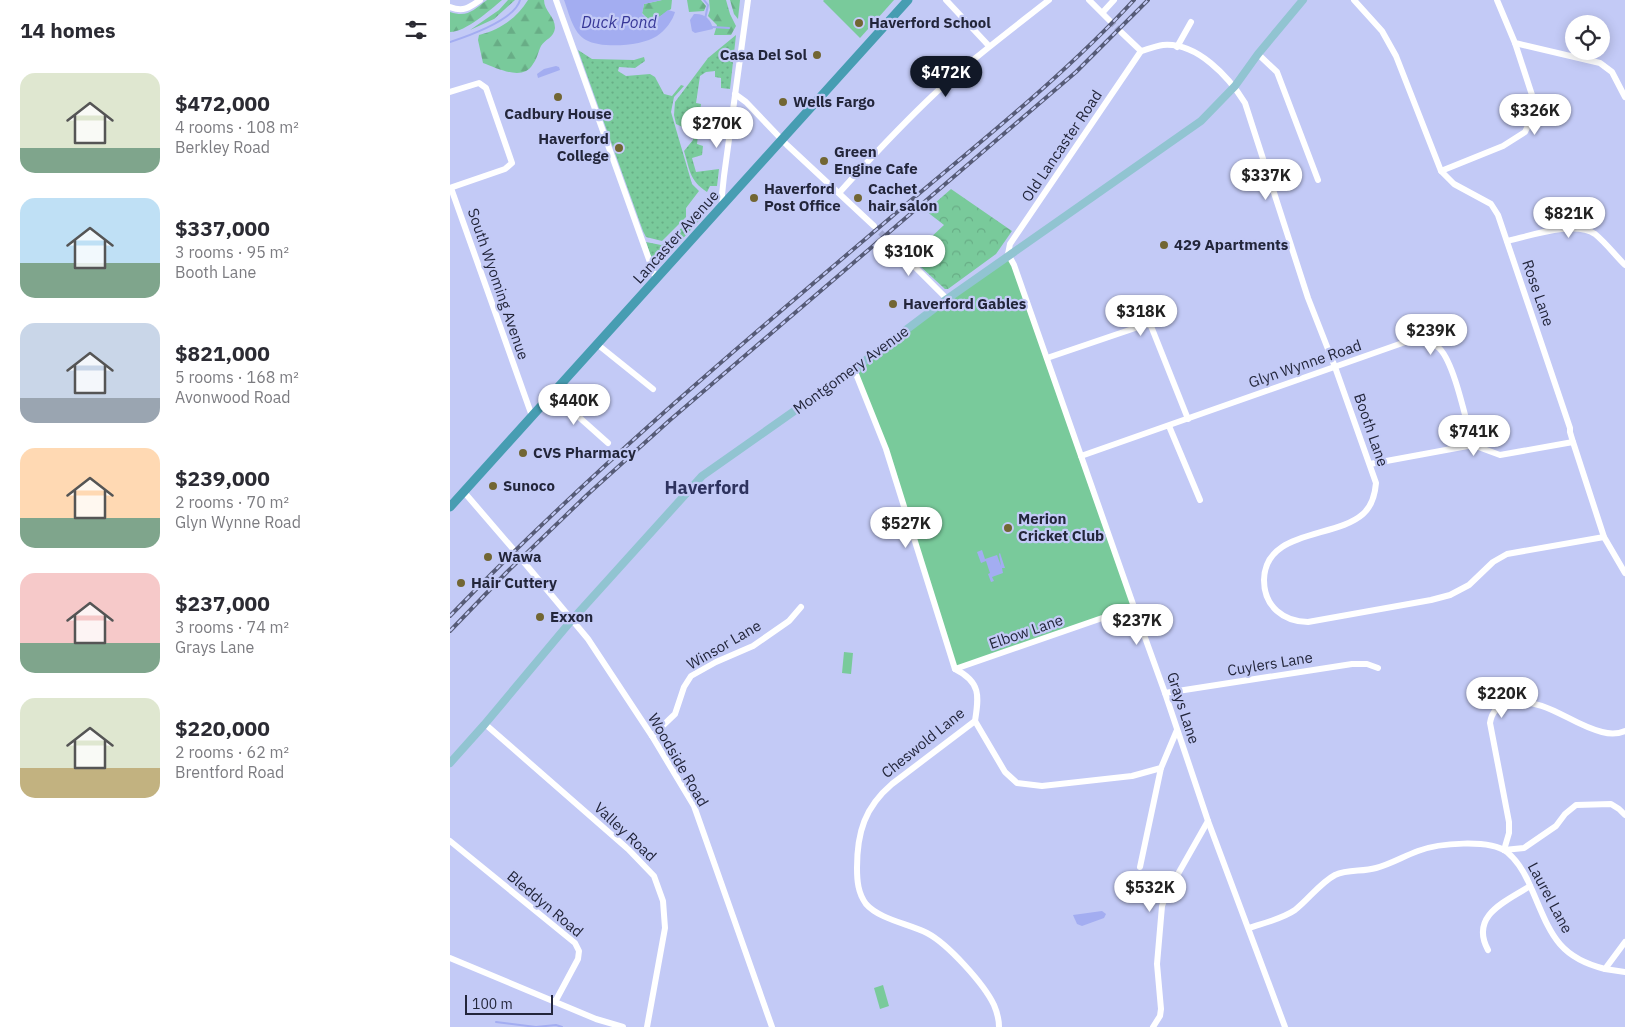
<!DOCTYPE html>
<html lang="en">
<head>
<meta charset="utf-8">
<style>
  :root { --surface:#fff; --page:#f2f2f3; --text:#2b2b33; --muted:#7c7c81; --accent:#111827 }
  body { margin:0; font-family:"IBM Plex Sans",sans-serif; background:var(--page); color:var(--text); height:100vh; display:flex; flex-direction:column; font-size:19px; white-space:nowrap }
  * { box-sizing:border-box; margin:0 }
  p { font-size:16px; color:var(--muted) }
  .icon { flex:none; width:28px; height:28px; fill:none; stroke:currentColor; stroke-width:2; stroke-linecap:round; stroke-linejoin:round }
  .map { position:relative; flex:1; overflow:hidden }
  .side { display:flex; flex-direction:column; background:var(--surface); width:450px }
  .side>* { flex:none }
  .fabs { position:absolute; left:1115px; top:15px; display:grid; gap:10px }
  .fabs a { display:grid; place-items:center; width:45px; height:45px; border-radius:50%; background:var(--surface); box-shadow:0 2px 12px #0003; font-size:25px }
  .scale { position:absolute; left:15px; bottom:12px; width:88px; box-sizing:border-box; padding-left:5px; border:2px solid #23263b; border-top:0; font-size:14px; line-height:18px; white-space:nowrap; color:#23263b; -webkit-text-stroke:4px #c3caf6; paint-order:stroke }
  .price { position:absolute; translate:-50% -42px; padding:0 11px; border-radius:18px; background:#fff; color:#222; font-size:16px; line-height:32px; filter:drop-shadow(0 1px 2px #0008) }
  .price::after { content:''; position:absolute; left:50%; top:30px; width:15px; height:11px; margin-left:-8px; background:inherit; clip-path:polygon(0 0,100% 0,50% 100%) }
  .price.selected { background:var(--accent); color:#fff }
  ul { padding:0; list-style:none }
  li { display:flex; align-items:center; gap:15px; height:125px; padding:0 20px }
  li span { display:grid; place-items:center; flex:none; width:140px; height:100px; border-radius:15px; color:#555 }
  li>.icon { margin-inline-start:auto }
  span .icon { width:60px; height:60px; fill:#fffc; stroke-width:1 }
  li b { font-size:21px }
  h2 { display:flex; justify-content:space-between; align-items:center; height:60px; padding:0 20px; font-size:21px }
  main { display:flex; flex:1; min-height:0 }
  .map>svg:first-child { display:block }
</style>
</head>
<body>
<main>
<section class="side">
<h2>14 homes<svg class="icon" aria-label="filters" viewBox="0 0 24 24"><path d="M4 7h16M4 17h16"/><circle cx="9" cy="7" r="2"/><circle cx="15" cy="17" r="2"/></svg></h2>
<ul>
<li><span style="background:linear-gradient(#dfe7d0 75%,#7fa58c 0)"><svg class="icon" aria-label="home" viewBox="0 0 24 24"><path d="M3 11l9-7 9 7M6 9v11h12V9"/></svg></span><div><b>$472,000</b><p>4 rooms · 108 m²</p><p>Berkley Road</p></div></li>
<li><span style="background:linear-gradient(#bfe0f5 65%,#7fa58c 0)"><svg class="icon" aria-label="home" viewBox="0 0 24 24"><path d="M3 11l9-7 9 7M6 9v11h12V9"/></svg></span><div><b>$337,000</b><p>3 rooms · 95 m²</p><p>Booth Lane</p></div></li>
<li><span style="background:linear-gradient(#c9d6e8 75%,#9aa5b1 0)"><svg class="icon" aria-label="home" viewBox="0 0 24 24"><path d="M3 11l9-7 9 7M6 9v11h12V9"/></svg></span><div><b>$821,000</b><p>5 rooms · 168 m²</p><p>Avonwood Road</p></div></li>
<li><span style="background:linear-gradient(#ffd9b3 70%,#7fa58c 0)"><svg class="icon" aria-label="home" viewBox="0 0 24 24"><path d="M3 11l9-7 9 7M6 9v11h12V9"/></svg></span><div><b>$239,000</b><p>2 rooms · 70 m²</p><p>Glyn Wynne Road</p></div></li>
<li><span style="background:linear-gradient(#f6c9c9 70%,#7fa58c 0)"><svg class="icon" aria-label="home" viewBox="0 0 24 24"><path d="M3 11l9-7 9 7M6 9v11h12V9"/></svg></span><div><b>$237,000</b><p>3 rooms · 74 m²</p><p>Grays Lane</p></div></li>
<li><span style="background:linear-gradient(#dfe7d0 70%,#c2b280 0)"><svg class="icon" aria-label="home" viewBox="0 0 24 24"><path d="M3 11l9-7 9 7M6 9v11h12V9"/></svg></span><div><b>$220,000</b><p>2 rooms · 62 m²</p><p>Brentford Road</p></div></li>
</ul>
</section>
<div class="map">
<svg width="1175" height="1027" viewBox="0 0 1175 1027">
  <defs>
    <pattern id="grass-dots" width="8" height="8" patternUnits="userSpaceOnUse" patternTransform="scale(1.25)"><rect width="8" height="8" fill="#79ca9b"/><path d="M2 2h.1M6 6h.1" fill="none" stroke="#68ad86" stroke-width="1.8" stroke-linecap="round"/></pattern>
    <pattern id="forest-firs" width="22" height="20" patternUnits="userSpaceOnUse" patternTransform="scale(1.25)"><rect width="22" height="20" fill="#79ca9b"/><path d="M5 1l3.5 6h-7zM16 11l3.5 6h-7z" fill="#68ad86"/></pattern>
    <pattern id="park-crowns" width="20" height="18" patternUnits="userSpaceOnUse" patternTransform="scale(1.25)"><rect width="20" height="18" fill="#79ca9b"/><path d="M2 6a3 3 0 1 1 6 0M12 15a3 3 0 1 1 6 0" fill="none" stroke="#68ad86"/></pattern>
  </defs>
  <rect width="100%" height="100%" fill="#c3caf6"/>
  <g fill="url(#grass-dots)">
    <path d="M286 35 280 89 271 88V78L265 77V71L256 72 250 76 246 103 251 104 250 111H251L247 144 253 146 252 155 242 158 246 172 269 169 267 186H260L257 192C239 180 240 170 234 151L243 140V132L226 124 224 115 225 102 258 58Z"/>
    <path d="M128 50 142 59 184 60 194 57 195 61 185 68 169 67 168 71 176 76 200 74 205 77 214 94 222 96 231 85 234 86 224 97 221 112 242 184 249 191 236 208V217L212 241 196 237 193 231Z"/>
    <path d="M262 200 264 204 210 264 203 263 196 242 211 245 218 243 229 230 256 209Z"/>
  </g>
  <g fill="url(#forest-firs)">
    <path d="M37 0H52C40 10 16 32 0 32V12C18 18 23 10 37 0Z"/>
    <path d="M58 0H65L44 19 20 30 49 10Z"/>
    <path d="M78 0H94C94 11 105 16 105 28 104 38 95 39 91 46 88 52 87 59 83 64 73 82 47 68 33 63L28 40 29 35C50 30 67 18 78 0Z"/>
    <path d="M212 0H222L221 9 209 17 199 20 192 13 194 4Z"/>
    <path d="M237 0H251L256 6 254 11 239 12Z"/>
    <path d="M259 0H276L280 14 286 26 281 35H264L267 25 258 16 260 10Z"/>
    <path d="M280 0H290L288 19 284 14Z"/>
  </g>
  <path fill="url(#park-crowns)" d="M501 189 562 231 546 254 498 289H495L471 267 462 255 494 225 476 211Z"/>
  <g fill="#79ca9b">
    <path d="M374 0H444L410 38 373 1Z"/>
    <path d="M559 256 684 607 505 669 436 449 404 369Z"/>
    <path d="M394 652 403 653 401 674 392 673Z"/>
    <path d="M433 985 439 1006 430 1009 424 988Z"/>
  </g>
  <g fill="#a3adf1">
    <path d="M114 0H212L194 4 192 14 199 20 209 17 218 10 225 12C223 20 215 31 207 36 192 46 152 49 136 40 123 33 119 13 114 0Z"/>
    <path d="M244 14C254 13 261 19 263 29L245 33 242 31 240 20Z"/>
    <path d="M106 66 109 67 110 70 88 78 87 74 94 69Z"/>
    <path d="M532 550 535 559 547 555 551 566 549 554 550 553 555 568H552L553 573 542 577 544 581 541 582 538 574 540 573 536 561 531 563 527 552Z"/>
    <path d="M652 911 656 914 654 918 632 926 627 924 623 915Z"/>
  </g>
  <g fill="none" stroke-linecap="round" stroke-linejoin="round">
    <g stroke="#a3adf1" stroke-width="2">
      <path d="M254 0 258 5 255 19"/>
      <path d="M262 27 279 28"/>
      <path d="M0 42C18 36 65 20 70 0"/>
      <path d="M46 1022 86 1027 106 1025 112 1027"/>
    </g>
    <g stroke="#a3a9d1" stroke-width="6" stroke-dasharray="6 3" stroke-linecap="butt">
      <path d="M660 21 671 32"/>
      <path d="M424 226 437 239"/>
      <path d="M63 549 73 561"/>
    </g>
    <g stroke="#fff" stroke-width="6">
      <path d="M106 0 206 279"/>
      <path d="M496 0 539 46"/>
      <path d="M639 0 660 21"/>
      <path d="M904 0 932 31 946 56 991 171 1004 184 1041 204 1048 215 1120 428V432L1123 442 1154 537 1175 573"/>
      <path d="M1047 0 1065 43 1150 63 1162 72 1175 97"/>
      <path d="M0 7C13 12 19 8 30 0"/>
      <path d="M653 12 664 0"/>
      <path d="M671 32 691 51C698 49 706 46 713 45 747 42 779 77 795 103L858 298 885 367 926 483C925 495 922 506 913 514 885 539 815 529 814 580 814 591 818 603 827 611 836 619 846 622 858 622L981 600 1000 595 1019 585 1043 562 1057 554 1154 537"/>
      <path d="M727 47 741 22"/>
      <path d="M691 51 560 244 558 254 564 265 684 607 715 693 758 821 835 1027"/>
      <path d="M808 54 827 72 868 180"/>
      <path d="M0 92 29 83 36 88 62 163 55 169 0 188"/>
      <path d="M285 94 296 102 337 145 424 226"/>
      <path d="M991 171 1053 146 1075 132 1083 115V98L1065 43"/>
      <path d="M1 188 82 416"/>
      <path d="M389 193C417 162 446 131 476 102 514 65 557 33 599 0"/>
      <path d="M273 205 272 195 274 176 298 0"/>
      <path d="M437 239 497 299"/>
      <path d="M1057 241C1080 236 1125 220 1145 234 1156 243 1165 255 1175 265"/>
      <path d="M147 344 203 389"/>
      <path d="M597 358 697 324 701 326 738 419"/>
      <path d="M404 369 436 449 505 669C531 682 529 696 525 721L442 784C415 807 407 832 407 868 407 881 408 893 416 904 429 919 459 924 477 933 498 944 534 984 544 1005 547 1012 549 1019 549 1027"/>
      <path d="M103 394 158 443"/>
      <path d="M719 426 750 500"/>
      <path d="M631 456 961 340C971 340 982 341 990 349 1005 365 1016 422 1023 445"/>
      <path d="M920 464 1023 445 1050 455 1123 442"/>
      <path d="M14 492 63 549"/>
      <path d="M73 561 138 639 202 736 244 806 322 1027"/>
      <path d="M505 669 684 607"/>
      <path d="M715 693 902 664H917L928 668"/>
      <path d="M525 721 555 772 567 783 592 786 682 776 711 768 727 730"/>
      <path d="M35 724 178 849 204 876 213 901 215 928 197 1027"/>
      <path d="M202 736 225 714 234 687 241 676 266 662 303 646 339 621 351 607"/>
      <path d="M0 841 125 943 129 951 128 959 105 1002"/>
      <path d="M1054 850 1059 833V822L1040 723C1042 711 1048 705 1061 703 1098 698 1119 724 1152 732 1160 734 1168 734 1175 731"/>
      <path d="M1054 850 1074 848 1106 826 1115 814 1126 805 1161 804 1169 809 1175 815"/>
      <path d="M690 867 711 768"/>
      <path d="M799 928C814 923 832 919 845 910 859 899 870 883 885 875 898 869 912 872 926 868 941 864 954 856 968 851 989 843 1039 839 1057 852 1069 862 1076 875 1082 890 1100 931 1106 957 1155 969L1175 942"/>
      <path d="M1038 950C1019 915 1057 901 1080 886"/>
      <path d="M0 958 146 1019 173 1027"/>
      <path d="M1155 969 1175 972"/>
      <path d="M703 1027 710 1016 711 1009 707 964 712 906 716 895 758 821"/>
    </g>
    <path stroke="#91c4d1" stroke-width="8" d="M0 763 34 725 121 621 252 476 404 369 497 299 751 121 785 86 808 54 853 0"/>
    <path stroke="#479db2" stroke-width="9" d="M0 507 458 0"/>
    <g stroke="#565b77" stroke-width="4">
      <g id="rail">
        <path d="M0 616C137 474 288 347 439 219 522 148 610 80 684 0"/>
        <path d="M0 631 56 573 138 494 220 420 626 72 698 0"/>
      </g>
    </g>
    <use href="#rail" stroke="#c3caf6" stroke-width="2" stroke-dasharray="5.5" stroke-linecap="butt"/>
  </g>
  <g fill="#726633" stroke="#c3caf6" stroke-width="2">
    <circle cx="409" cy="23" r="5"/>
    <circle cx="367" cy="55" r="5"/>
    <circle cx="108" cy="97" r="5"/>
    <circle cx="333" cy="102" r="5"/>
    <circle cx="169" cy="148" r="5"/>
    <circle cx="374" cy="161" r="5"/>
    <circle cx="304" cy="198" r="5"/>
    <circle cx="408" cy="198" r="5"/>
    <circle cx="714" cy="245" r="5"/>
    <circle cx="443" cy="304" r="5"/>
    <circle cx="73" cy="453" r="5"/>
    <circle cx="43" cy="486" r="5"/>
    <circle cx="558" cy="528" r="5"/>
    <circle cx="38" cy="557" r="5"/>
    <circle cx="11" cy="583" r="5"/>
    <circle cx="90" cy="617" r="5"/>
  </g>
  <g text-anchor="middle" stroke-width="4.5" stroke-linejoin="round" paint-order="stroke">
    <g font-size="15" font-weight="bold" fill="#23263b" stroke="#c3caf6" text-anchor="start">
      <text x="419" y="28">Haverford School</text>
      <text x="357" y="60" text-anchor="end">Casa Del Sol</text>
      <text x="343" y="107">Wells Fargo</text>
      <text x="108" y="119" text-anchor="middle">Cadbury House</text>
      <text x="159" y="144" text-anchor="end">Haverford<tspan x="159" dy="17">College</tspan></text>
      <text x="384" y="157">Green<tspan x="384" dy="17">Engine Cafe</tspan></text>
      <text x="314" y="194">Haverford<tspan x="314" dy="17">Post Office</tspan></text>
      <text x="418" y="194">Cachet<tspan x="418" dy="17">hair salon</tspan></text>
      <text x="724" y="250">429 Apartments</text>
      <text x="453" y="309">Haverford Gables</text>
      <text x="83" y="458">CVS Pharmacy</text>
      <text x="53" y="491">Sunoco</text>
      <text x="568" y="524">Merion<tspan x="568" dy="17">Cricket Club</tspan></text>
      <text x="48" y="562">Wawa</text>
      <text x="21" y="588">Hair Cuttery</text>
      <text x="100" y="622">Exxon</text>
    </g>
    <g font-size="15" fill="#23263b" stroke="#c3caf6">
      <text transform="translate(612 146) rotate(-56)" y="5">Old Lancaster Road</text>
      <text transform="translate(226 237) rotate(-48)" y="5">Lancaster Avenue</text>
      <text transform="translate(48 284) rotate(71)" y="5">South Wyoming Avenue</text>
      <text transform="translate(1088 293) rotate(71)" y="5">Rose Lane</text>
      <text transform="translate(855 364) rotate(-19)" y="5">Glyn Wynne Road</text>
      <text transform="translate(401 370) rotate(-36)" y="5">Montgomery Avenue</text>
      <text transform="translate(921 430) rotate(71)" y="5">Booth Lane</text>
      <text transform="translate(576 632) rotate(-19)" y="5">Elbow Lane</text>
      <text transform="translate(274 645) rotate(-30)" y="5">Winsor Lane</text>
      <text transform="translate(820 664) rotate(-9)" y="5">Cuylers Lane</text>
      <text transform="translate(733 708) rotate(72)" y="5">Grays Lane</text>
      <text transform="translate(473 743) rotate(-39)" y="5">Cheswold Lane</text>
      <text transform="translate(228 760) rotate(60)" y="5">Woodside Road</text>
      <text transform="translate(175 832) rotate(43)" y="5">Valley Road</text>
      <text transform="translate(1100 898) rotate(62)" y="5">Laurel Lane</text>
      <text transform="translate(95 904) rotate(40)" y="5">Bleddyn Road</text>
    </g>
    <g font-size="16" font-style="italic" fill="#373797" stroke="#c3caf6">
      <text x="169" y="28">Duck Pond</text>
    </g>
    <g font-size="18" font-weight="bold" fill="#2e335f" stroke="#c3caf6">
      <text x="257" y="494">Haverford</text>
    </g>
  </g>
</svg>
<div class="fabs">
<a><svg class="icon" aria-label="locate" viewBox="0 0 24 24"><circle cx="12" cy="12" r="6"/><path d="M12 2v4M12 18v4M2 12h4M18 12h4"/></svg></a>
</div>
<div class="scale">100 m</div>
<b class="price selected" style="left:496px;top:98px">$472K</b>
<b class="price" style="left:1085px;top:136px">$326K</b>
<b class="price" style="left:267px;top:149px">$270K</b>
<b class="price" style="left:816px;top:201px">$337K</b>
<b class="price" style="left:1119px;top:239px">$821K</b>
<b class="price" style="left:459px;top:277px">$310K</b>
<b class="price" style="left:691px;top:337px">$318K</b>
<b class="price" style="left:981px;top:356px">$239K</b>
<b class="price" style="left:124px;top:426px">$440K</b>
<b class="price" style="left:1024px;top:457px">$741K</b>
<b class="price" style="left:456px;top:549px">$527K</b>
<b class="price" style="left:687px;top:646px">$237K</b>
<b class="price" style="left:1052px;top:719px">$220K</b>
<b class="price" style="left:700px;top:913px">$532K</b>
</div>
</main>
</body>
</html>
